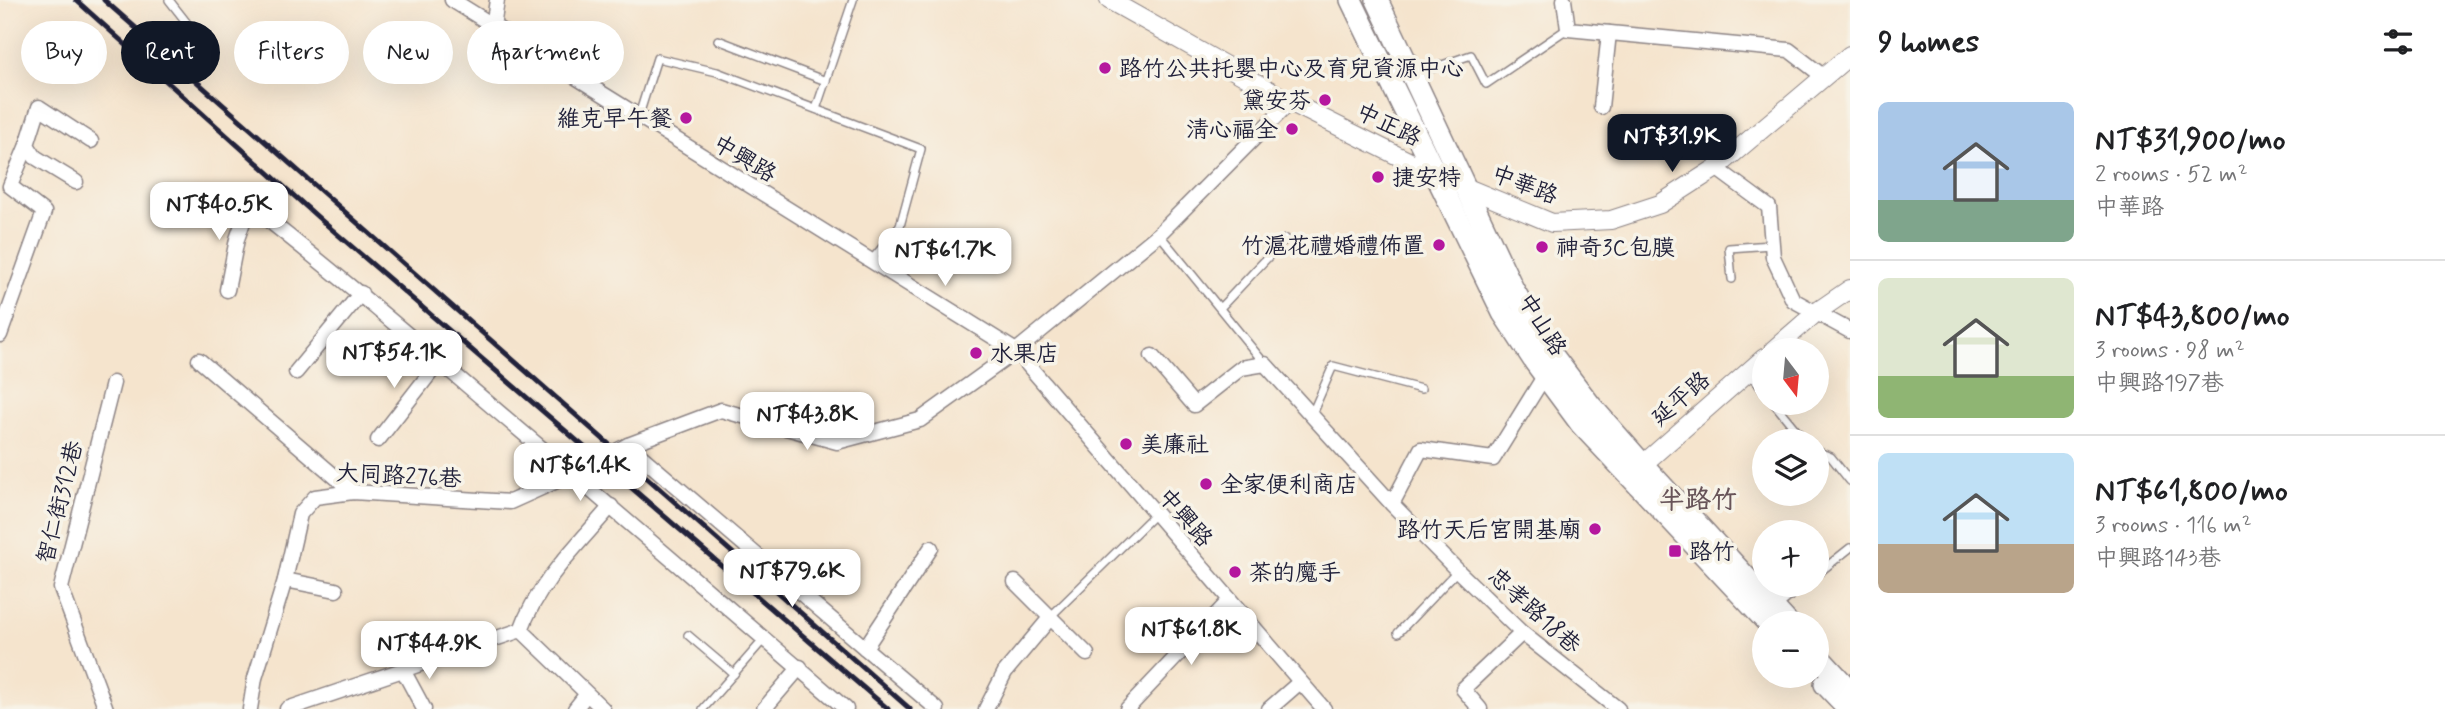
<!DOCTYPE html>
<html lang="en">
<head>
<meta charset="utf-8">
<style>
  :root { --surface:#fff; --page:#f2f2f2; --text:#202124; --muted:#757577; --line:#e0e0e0; --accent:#111827 }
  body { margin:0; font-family:Mynerve,"LXGW WenKai TC",sans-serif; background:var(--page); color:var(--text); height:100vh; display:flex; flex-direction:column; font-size:26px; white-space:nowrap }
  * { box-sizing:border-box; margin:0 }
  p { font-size:23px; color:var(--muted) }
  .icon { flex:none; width:38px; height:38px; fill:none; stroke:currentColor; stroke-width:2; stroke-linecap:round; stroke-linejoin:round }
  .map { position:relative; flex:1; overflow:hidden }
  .details { display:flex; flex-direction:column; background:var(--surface); width:595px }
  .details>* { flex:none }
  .hud { position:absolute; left:21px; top:21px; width:665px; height:63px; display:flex; gap:14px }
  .needle { width:46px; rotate:164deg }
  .buttons { position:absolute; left:1752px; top:338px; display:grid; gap:14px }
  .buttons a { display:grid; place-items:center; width:77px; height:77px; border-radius:50%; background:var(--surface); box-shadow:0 7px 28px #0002; font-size:35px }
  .price { position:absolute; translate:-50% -60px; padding:0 16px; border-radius:14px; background:#fff; color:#222; font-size:23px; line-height:46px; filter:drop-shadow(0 2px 4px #0008) }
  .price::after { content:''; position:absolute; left:50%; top:42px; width:21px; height:16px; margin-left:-10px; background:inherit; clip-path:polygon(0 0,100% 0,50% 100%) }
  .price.current { background:var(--accent); color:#fff }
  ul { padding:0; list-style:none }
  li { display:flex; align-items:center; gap:21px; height:175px; padding:0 28px }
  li+li { border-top:2px solid var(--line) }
  li span { display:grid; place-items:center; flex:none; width:196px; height:140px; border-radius:10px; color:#555 }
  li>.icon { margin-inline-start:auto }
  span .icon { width:84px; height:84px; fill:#fffc; stroke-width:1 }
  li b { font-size:30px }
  h2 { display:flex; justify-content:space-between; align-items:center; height:84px; padding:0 28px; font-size:30px }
  .tag { padding:0 24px; border-radius:32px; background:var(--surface); box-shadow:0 7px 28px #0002; font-size:24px; line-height:63px }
  .tag.current { background:var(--accent); color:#fff }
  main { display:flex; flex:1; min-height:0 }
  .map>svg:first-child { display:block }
</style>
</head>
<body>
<main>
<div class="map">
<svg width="1850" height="709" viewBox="0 0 1850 709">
  <rect width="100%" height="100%" fill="#f7f3e8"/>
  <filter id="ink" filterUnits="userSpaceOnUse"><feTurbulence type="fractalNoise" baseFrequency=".0143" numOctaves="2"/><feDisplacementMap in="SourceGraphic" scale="14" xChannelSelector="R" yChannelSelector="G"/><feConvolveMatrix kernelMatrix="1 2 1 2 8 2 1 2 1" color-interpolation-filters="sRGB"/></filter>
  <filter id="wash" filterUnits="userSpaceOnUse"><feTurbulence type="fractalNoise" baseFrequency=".00686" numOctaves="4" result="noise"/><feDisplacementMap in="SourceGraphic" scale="28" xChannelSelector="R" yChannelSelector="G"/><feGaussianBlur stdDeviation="1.57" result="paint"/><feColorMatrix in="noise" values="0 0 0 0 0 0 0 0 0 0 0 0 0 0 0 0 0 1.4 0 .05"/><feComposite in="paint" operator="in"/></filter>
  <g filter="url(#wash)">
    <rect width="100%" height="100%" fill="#f5e4cd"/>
  </g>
  <g filter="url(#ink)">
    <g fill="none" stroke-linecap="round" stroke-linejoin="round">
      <g stroke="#8c8384" stroke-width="10">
        <g id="service">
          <path d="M169 0 187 23"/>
          <path d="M718 40 826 81"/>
          <path d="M1416 74 1471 55 1486 84 1567 29"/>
          <path d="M816 109 853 0"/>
          <path d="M639 115 657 58 717 72 921 149 900 226 871 261"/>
          <path d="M1159 234 1265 364"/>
          <path d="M1732 279 1729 248 1771 245"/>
          <path d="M1220 308 1285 239"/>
          <path d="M1748 372 1764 391"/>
          <path d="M1773 402 1805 441"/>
          <path d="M1311 416 1333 366 1421 389"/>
          <path d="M1816 451 1831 457 1850 481"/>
          <path d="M1816 575 1850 548"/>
          <path d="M1778 606 1805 584"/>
          <path d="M1050 617 1154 515"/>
          <path d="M1398 633 1457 571"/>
          <path d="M688 635 734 674"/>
          <path d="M703 709 765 638"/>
        </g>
      </g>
      <g stroke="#8c8384" stroke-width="17">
        <g id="minor">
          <path d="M452 0 1016 351 1324 709"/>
          <path d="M1564 0 1568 29 1789 50 1824 77"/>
          <path d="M493 27 497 0"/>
          <path d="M1601 107 1609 33"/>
          <path d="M1716 168 1769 207 1773 257 1793 300 1850 331"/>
          <path d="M76 182 35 157 27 145 39 107 91 141"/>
          <path d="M227 290 237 239 249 205C360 291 464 384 572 474L510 502 353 492 315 497 300 514 285 580 255 678 250 709"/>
          <path d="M0 335 44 212 10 186 27 145"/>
          <path d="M1152 356 1194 405 1241 368 1265 364 1392 504 1458 571 1522 633 1618 709"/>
          <path d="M199 360 353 492"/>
          <path d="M296 372 361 293"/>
          <path d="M378 440 438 363"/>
          <path d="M628 445 865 648 931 548"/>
          <path d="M1392 504 1421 449 1493 459 1545 375"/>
          <path d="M285 580 336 590"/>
          <path d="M1015 582 1087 654"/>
          <path d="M521 630C538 582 579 544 611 506"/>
          <path d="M865 648 937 709"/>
          <path d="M403 670 424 709"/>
          <path d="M106 709 61 588 113 383"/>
          <path d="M287 709 521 630 603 709"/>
          <path d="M575 709 586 695"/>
          <path d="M764 709 800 667"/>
          <path d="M846 709 572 474 628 445 721 410 837 442 920 420 1016 351 1159 234 1290 102"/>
          <path d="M986 709 1005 672 1050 618"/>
          <path d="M1127 709 1229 601"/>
          <path d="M1269 709 1300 682"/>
          <path d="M1480 709 1463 689 1522 633"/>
        </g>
      </g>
      <g stroke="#8c8384" stroke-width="20">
        <g id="tertiary">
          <path d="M1109 0 1290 102 1436 175 1552 223 1611 220 1660 204 1716 168 1850 55"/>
          <path d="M1773 350 1818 311 1850 289"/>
          <path d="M1633 473 1764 358"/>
        </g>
      </g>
      <g stroke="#8c8384" stroke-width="24">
        <g id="primary">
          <path d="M1351 0 1503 313 1535 362 1581 424 1768 623"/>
          <path d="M1377 0 1513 289 1547 348 1591 406 1642 464 1788 623"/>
          <path d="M1816 654 1850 691"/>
          <path d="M1825 684 1849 709"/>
        </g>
      </g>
      <use href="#service" stroke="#fff" stroke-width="7"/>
      <use href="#minor" stroke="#fff" stroke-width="14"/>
      <use href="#tertiary" stroke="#fff" stroke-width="18"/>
      <use href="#primary" stroke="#fff" stroke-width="21"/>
      <g stroke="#22223b" stroke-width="5">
        <path d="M76 0 321 220 888 709"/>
        <path d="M104 0 910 709"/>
      </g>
    </g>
  </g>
  <g fill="#b5179e" stroke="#f7f3e8" stroke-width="2.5">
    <circle cx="1105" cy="68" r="7"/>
    <circle cx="1325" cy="100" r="7"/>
    <circle cx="686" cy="118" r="7"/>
    <circle cx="1292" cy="129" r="7"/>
    <circle cx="1378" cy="177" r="7"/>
    <circle cx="1439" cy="245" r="7"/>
    <circle cx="1542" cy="247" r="7"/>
    <circle cx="976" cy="353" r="7"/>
    <circle cx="1126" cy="444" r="7"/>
    <circle cx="1206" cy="484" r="7"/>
    <circle cx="1595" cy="529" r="7"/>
    <rect x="1668" y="544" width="14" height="14" rx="3.5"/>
    <circle cx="1235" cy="572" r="7"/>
  </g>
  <g text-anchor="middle" stroke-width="7" stroke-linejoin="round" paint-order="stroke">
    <g font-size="23" fill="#22223b" stroke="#f7f3e8" text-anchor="start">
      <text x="1119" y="76">路竹公共托嬰中心及育兒資源中心</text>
      <text x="1311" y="108" text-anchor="end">黛安芬</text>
      <text x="672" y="126" text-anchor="end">維克早午餐</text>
      <text x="1278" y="137" text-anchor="end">清心福全</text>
      <text x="1392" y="185">捷安特</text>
      <text x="1425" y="253" text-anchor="end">竹滬花禮婚禮佈置</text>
      <text x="1556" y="255">神奇3C包膜</text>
      <text x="990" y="361">水果店</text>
      <text x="1140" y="452">美廉社</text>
      <text x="1220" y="492">全家便利商店</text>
      <text x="1581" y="537" text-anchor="end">路竹天后宮開基廟</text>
      <text x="1689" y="559">路竹</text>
      <text x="1249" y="580">茶的魔手</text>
    </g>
    <g font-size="23" fill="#22223b" stroke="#f7f3e8">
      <text transform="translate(1389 124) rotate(26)" y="8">中正路</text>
      <text transform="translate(745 158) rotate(31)" y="8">中興路</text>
      <text transform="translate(1525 184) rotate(21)" y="8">中華路</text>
      <text transform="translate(1543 324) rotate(58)" y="8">中山路</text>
      <text transform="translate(1680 398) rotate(-41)" y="8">延平路</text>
      <text transform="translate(399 475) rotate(3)" y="8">大同路276巷</text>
      <text transform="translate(59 502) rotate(-76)" y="8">智仁街312巷</text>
      <text transform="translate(1186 517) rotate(49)" y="8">中興路</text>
      <text transform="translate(1535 610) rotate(42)" y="8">忠孝路18巷</text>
    </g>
    <g font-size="26" font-weight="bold" fill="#685459" stroke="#f7f3e8">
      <text x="1698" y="508">半路竹</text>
    </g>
  </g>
</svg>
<div class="buttons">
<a><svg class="needle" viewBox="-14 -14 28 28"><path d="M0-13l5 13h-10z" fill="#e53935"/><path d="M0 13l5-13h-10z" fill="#757577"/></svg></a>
<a><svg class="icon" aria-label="layers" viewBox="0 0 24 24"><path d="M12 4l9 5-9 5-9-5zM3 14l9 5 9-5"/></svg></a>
<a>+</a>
<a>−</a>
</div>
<b class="price current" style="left:1672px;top:174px">NT$31.9K</b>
<b class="price" style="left:219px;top:242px">NT$40.5K</b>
<b class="price" style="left:945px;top:288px">NT$61.7K</b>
<b class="price" style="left:394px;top:390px">NT$54.1K</b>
<b class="price" style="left:807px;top:452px">NT$43.8K</b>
<b class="price" style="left:580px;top:503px">NT$61.4K</b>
<b class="price" style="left:792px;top:609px">NT$79.6K</b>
<b class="price" style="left:1191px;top:667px">NT$61.8K</b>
<b class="price" style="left:429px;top:681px">NT$44.9K</b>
<div class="hud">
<a class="tag">Buy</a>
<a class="tag current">Rent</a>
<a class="tag">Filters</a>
<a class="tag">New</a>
<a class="tag">Apartment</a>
</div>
</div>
<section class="details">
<h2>9 homes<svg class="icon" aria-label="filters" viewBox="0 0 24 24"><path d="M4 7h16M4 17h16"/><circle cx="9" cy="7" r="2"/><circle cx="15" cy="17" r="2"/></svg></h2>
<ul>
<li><span style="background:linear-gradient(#a9c7e8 70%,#7fa58c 0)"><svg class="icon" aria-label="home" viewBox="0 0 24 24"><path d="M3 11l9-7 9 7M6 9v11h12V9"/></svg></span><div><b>NT$31,900/mo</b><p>2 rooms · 52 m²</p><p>中華路</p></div></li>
<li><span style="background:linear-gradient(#dfe7d0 70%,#8fb573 0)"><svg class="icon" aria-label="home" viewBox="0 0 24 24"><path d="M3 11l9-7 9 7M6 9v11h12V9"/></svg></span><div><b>NT$43,800/mo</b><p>3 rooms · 98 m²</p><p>中興路197巷</p></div></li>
<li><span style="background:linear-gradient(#bfe0f5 65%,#b9a48a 0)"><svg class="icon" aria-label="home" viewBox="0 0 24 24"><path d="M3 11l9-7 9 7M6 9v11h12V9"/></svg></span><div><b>NT$61,800/mo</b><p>3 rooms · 116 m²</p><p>中興路143巷</p></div></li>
</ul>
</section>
</main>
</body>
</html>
